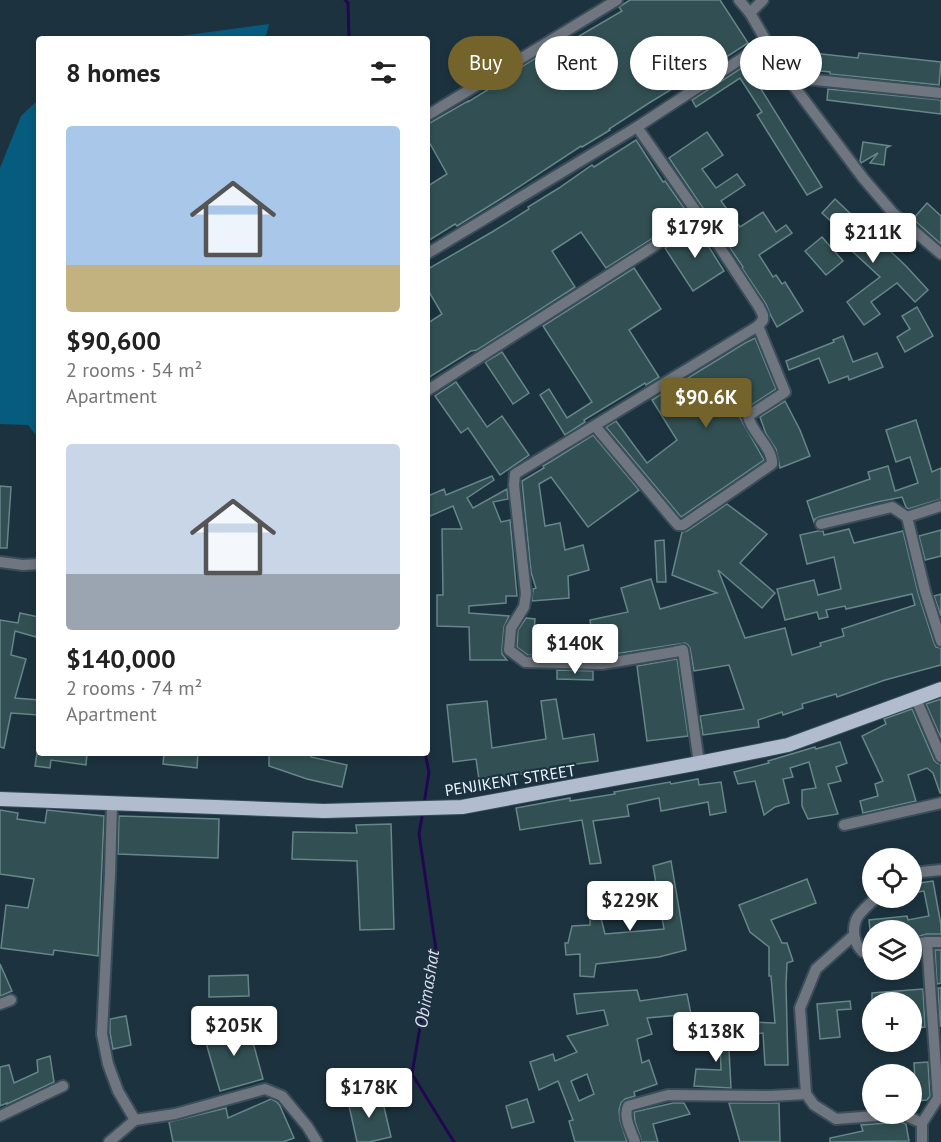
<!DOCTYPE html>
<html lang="en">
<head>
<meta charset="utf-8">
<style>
  :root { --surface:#fff; --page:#f2f2f2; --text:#222; --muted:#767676; --accent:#74632a }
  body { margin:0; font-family:"PT Sans",sans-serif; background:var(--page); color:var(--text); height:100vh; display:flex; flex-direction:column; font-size:22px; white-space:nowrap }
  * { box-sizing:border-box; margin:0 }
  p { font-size:20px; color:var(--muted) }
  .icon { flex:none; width:33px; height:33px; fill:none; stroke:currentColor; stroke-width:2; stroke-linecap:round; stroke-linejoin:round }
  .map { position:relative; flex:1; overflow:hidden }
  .side { position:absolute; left:36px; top:36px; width:394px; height:720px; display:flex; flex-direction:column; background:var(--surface); border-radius:6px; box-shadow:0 3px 9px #0003 }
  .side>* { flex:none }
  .banner { position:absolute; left:448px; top:36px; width:402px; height:54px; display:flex; gap:12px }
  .buttons { position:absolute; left:862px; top:848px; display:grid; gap:12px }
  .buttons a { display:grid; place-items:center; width:60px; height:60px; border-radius:50%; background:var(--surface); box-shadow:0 3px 9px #0003; font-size:30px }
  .price { position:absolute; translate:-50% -51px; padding:0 14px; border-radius:6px; background:#fff; color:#222; font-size:20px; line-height:39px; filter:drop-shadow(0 2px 3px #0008) }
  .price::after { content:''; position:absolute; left:50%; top:36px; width:18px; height:14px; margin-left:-9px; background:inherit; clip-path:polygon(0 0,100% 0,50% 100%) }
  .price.on { background:var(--accent); color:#fff }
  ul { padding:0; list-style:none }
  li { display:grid; align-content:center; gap:12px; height:318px; padding:0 30px }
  li span { display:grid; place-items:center; height:186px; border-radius:6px; color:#555 }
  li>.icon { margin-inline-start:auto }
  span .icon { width:108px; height:108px; fill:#fffc; stroke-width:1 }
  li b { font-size:26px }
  h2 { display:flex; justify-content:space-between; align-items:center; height:72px; padding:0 30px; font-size:26px }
  .chip { padding:0 21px; border-radius:27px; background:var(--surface); box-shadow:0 3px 9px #0003; font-size:21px; line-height:54px }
  .chip.on { background:var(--accent); color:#fff }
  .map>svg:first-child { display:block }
</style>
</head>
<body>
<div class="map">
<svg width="941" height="1142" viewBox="0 0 941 1142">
  <rect width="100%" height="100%" fill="#1c333f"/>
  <g fill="#065c7f">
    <path d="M269 24 265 39H158Z"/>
    <path d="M39 99V439L28 425 0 424V168L21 116Z"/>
  </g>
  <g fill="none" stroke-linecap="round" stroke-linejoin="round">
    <g stroke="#21074f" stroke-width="3">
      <path d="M345 0 348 3 349 39"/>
      <path d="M424 804 429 772 425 753"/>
      <path d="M423 811 419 834 436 950 431 984 420 1027 412 1074 454 1142"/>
    </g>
  </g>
  <g fill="#325053" stroke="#668689" stroke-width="1.5" fill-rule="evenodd">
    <path d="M630 0H720L748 43 711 67 710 65 680 85V84L649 103 609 129 610 130 582 147 581 146 502 198 457 226 455 224 428 241V186L447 174 428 140V124L468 101V102L507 78 506 76 539 56 541 60 576 37V38L622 11 619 7Z"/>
    <path d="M794 51 858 58 859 53 941 62 939 85 830 74V72L792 68Z"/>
    <path d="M746 65 822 187 807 195 757 115 762 112 740 78 696 107 692 100Z"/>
    <path d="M828 89 941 100V114L827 100Z"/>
    <path d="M707 132 723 155 702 169 716 188 737 174 745 185 721 201 740 227 763 212 776 232 786 225 792 233 759 255 773 277 776 275 782 284 785 282 803 311 777 327 771 316 766 304 742 268 743 267 669 158Z"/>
    <path d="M636 140 663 182 665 181 689 215 606 268 581 232 552 251 575 287 477 350 471 351 428 378V323L442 314 428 290V269L492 232 529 209 528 207 559 188 592 165 594 167Z"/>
    <path d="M863 142 890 146 886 148 884 165 870 163 878 153 861 163 860 161Z"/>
    <path d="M835 199 906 266 928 290 915 302 897 283 871 302 880 314 864 325 847 302 880 277 852 251 857 245 822 213Z"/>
    <path d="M927 203 941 216V244L913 219Z"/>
    <path d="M697 228 724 271 693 291 665 248Z"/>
    <path d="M822 237 843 261 826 275 805 251Z"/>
    <path d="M634 268 661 309 629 330 659 377 646 385 645 383 584 420 585 422 565 435 540 395 549 389 567 418 592 402 543 326Z"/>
    <path d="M917 307 933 336 905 352 897 337 910 329 902 316Z"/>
    <path d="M843 336 853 362 877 353 883 367 849 380 848 376 829 383 819 358 789 370 786 361 834 342 833 340Z"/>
    <path d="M755 338 776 389 738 414 764 460 681 517 606 427 616 421 647 463 677 440 652 400 745 343Z"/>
    <path d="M502 352 529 393 513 404 485 362Z"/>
    <path d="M456 382 487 427 502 416 529 455 500 475 468 428 461 433 435 396Z"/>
    <path d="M785 401 800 430 810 456 780 468 776 449 766 434 760 417Z"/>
    <path d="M916 420 932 472 941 468V499L908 509 906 507 902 497 877 502 819 517 815 519 814 522 807 501 870 479 868 472 888 466 895 491 918 483 910 457 896 462 886 430Z"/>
    <path d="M593 435 639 490 588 527 551 477 539 484 545 526 560 523 565 550 583 545 589 570 568 576 569 598 532 601 533 589 536 588 531 572 522 481 544 468 543 466 550 462Z"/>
    <path d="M492 476 494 480 467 498 473 508 507 489 508 499 493 502 501 522 510 520 517 596H506V603L469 606V613L509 616 504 627 502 649V654L507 660H470L469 627 437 626V595H443L442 529H462L453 506 428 517V496L444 489 446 495Z"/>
    <path d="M0 486 11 487 7 548H0Z"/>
    <path d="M727 504 767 534 740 563 775 593 762 608 718 570 745 638 785 628 792 655 821 646 820 643 844 636 842 629 915 605 912 594 846 609 845 606 826 610 828 617 819 619 817 612 785 620 777 589 814 580 818 595 841 589 834 557 807 564 800 535 818 531H823L824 535 849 529 854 543 903 531 918 593 934 643 936 647 941 648V665L885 680 837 697 836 694 802 704 803 708 783 715 782 712 758 720 759 727 703 735 700 716 744 709 729 665 694 671 690 648 688 645 685 643 601 656H595L590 620 628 612 621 588 651 579 660 609 717 593 672 575 682 532 687 531Z"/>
    <path d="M941 530V556L925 560 919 536Z"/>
    <path d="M664 540 666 582H657L655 541Z"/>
    <path d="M941 594V616L934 596Z"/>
    <path d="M20 613 39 617V624L36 637 15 631 11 655 26 659 15 698 39 700V715L11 713 4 748 0 747V620L18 623Z"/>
    <path d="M526 618 535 619 533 644 565 647 564 656 528 655 517 647 518 630Z"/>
    <path d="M677 659 688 736 647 741 637 666Z"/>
    <path d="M557 670 593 671V680L557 679Z"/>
    <path d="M556 699 563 739 594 734 598 761 548 768 549 771 514 775 515 780 480 786 476 759 453 762 447 705 487 701 492 748 546 739 541 701Z"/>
    <path d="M941 699V738L926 704Z"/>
    <path d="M912 709 934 760 937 763 941 764V793H940L933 773 927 768 908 775 916 801 863 813 860 801 878 796 875 784 883 781 862 736 886 724 884 719Z"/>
    <path d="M840 742 847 763 836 767 841 781 828 784 838 814 808 819 802 806V790L816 788 809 762 790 768 793 777 783 779 789 803 775 807 764 815 755 781 738 784 734 772 769 763 768 761 815 747 816 749Z"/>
    <path d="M37 753H87L86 765 51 760 50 768 35 766Z"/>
    <path d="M164 753H198L197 768 163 764Z"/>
    <path d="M269 753H311V757L347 765 342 787 307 779 269 766Z"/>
    <path d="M698 779 699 785 721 782 726 812 710 815 708 802 661 811 659 798 627 805 629 816 593 821 601 863 590 864 582 820 520 830 516 808 570 798V801L615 794 614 792 670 782 671 784Z"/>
    <path d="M0 810 18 813 17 819 45 823 47 810 104 816 98 956 54 950 53 955 1 948 6 905 28 908 34 879 0 874Z"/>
    <path d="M119 816 219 819 218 858 118 854Z"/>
    <path d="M391 824 394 929 360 930 357 861 292 859 293 832 357 833 356 825Z"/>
    <path d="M671 861 686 950 659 957 596 964 594 977 580 976V954L566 955 565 943H568L572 926 590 925V887H593L605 934 664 929 653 866Z"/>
    <path d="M807 879 816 903 771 920 782 943H787L793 961 787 963 786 985 788 1065H765L763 1033 753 1034 752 1022 775 1023 771 976H769V947L750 932 739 905Z"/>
    <path d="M933 881 941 925V934H927L916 937 914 930H870L869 920 907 916 908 920 929 916 924 891 912 893V884Z"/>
    <path d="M935 950H941V983L937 984Z"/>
    <path d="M0 964 12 991 0 996Z"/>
    <path d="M248 975 249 996 209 997V976Z"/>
    <path d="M938 988H941V1026H940Z"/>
    <path d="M923 989 925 1027 912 1028V1002H872V993Z"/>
    <path d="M637 990 640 1001 687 994 691 1014 647 1018 652 1034 637 1039 642 1063 649 1060 657 1084 634 1092 635 1096 625 1099 621 1103 619 1110 620 1120 627 1142H575L569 1121 573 1120 558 1081 539 1090 530 1062 553 1054 555 1061 577 1052 567 1036 608 1025 604 1010 577 1014 574 994ZM587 1074 594 1094 579 1101 571 1081Z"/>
    <path d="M850 1001 851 1009 837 1010 840 1037 820 1039 817 1004Z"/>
    <path d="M126 1016 131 1045 113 1049 110 1033V1019Z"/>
    <path d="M248 1024 263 1079 220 1091 204 1036Z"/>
    <path d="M702 1031H728L731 1088 694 1086 696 1069 721 1070 720 1043 702 1042Z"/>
    <path d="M50 1056 54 1082 7 1104V1103L0 1106V1067L9 1065 14 1083 38 1072 37 1060Z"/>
    <path d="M928 1062 930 1096 927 1100 916 1101 914 1063Z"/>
    <path d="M381 1094 391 1137 369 1142H357L348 1101Z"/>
    <path d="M271 1099 277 1102 280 1106 294 1138 283 1142H173L169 1122 226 1108 228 1118Z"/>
    <path d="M527 1099 534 1122 512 1128 506 1106Z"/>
    <path d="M673 1103H684L690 1114 653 1124 658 1142H642L635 1122 634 1112Z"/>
    <path d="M729 1103H779L780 1142H740Z"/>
    <path d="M901 1122 906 1124 909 1141 830 1142V1138L863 1131 861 1125Z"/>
  </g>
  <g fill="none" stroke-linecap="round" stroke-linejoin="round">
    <g stroke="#394e5a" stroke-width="14">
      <g id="minor">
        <path d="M739 0 750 13 787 77 863 178 893 213 941 254"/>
        <path d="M750 13 763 0"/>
        <path d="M787 77 941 93"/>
        <path d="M428 115 617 0"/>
        <path d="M428 253 637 127 767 42"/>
        <path d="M428 390 700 217"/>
        <path d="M595 426 672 518 678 525H683L772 464C773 448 751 432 748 416L785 392 758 326 763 320V315L759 307 700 217 637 127"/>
        <path d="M941 506 907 517 925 591 941 641"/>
        <path d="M821 524 892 507 907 517"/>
        <path d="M0 562 23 565 39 564"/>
        <path d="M916 699 941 757"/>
        <path d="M699 763 683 650 674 652 602 664 525 662 509 650 511 628 524 607 526 594 514 485 515 474 758 326"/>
        <path d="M112 803 110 874 102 1034 108 1064 118 1091 135 1120 175 1114 265 1089 282 1096 307 1126 317 1142"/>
        <path d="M844 825 941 803"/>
        <path d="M912 873 941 870"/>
        <path d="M854 935 816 969 800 1008 806 1094 814 1105 836 1119 902 1114 922 1123"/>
        <path d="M912 945 927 942"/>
        <path d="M873 952H863C854 944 852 931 856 920 859 912 871 903 877 897"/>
        <path d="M0 1004 11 1000"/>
        <path d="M0 1116 63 1086"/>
        <path d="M109 1142 135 1120"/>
        <path d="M635 1142C631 1131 623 1117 628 1106L668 1095 771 1096 806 1094"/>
        <path d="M922 1142V1123L938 1098 927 942H941"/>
      </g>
    </g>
    <g stroke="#394e5a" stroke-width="16">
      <path id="major" d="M0 799 324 811 462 807 699 763 788 745 941 689"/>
    </g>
    <use href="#minor" stroke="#70767f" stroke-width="10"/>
    <use href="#major" stroke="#b1bccf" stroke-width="14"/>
  </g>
  <g text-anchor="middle" stroke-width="4.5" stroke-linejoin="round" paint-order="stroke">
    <g font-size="16" fill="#e9f6fe" stroke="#1c333f">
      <text transform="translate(510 780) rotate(-9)" y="6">PENJIKENT STREET</text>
    </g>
    <g font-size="18" font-style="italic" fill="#dfddf3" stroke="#1c333f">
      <text transform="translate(427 989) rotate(-81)" y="6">Obimashat</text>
    </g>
  </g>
</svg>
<div class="buttons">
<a><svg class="icon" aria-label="locate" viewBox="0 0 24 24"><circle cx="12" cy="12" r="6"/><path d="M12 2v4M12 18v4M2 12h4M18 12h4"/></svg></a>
<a><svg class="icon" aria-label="layers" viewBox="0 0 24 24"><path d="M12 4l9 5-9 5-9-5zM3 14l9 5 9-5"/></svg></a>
<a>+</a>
<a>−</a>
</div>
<b class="price" style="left:695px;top:259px">$179K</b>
<b class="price" style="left:873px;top:264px">$211K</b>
<b class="price on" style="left:706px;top:429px">$90.6K</b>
<b class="price" style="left:575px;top:675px">$140K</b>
<b class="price" style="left:630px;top:932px">$229K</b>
<b class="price" style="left:234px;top:1057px">$205K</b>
<b class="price" style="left:716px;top:1063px">$138K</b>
<b class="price" style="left:369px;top:1119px">$178K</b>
<div class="banner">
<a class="chip on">Buy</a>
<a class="chip">Rent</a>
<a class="chip">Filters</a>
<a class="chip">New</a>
</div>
<section class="side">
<h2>8 homes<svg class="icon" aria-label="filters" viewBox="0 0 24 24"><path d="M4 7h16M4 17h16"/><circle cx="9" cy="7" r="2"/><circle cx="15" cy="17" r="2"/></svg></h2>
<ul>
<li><span style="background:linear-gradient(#a9c7e8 75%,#c2b280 0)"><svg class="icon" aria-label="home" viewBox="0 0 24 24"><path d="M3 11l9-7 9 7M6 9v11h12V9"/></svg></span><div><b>$90,600</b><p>2 rooms · 54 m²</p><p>Apartment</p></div></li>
<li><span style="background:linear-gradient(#c9d6e8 70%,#9aa5b1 0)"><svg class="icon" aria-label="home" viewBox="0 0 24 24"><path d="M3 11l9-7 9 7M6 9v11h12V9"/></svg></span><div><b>$140,000</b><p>2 rooms · 74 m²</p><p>Apartment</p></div></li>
</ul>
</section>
</div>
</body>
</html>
